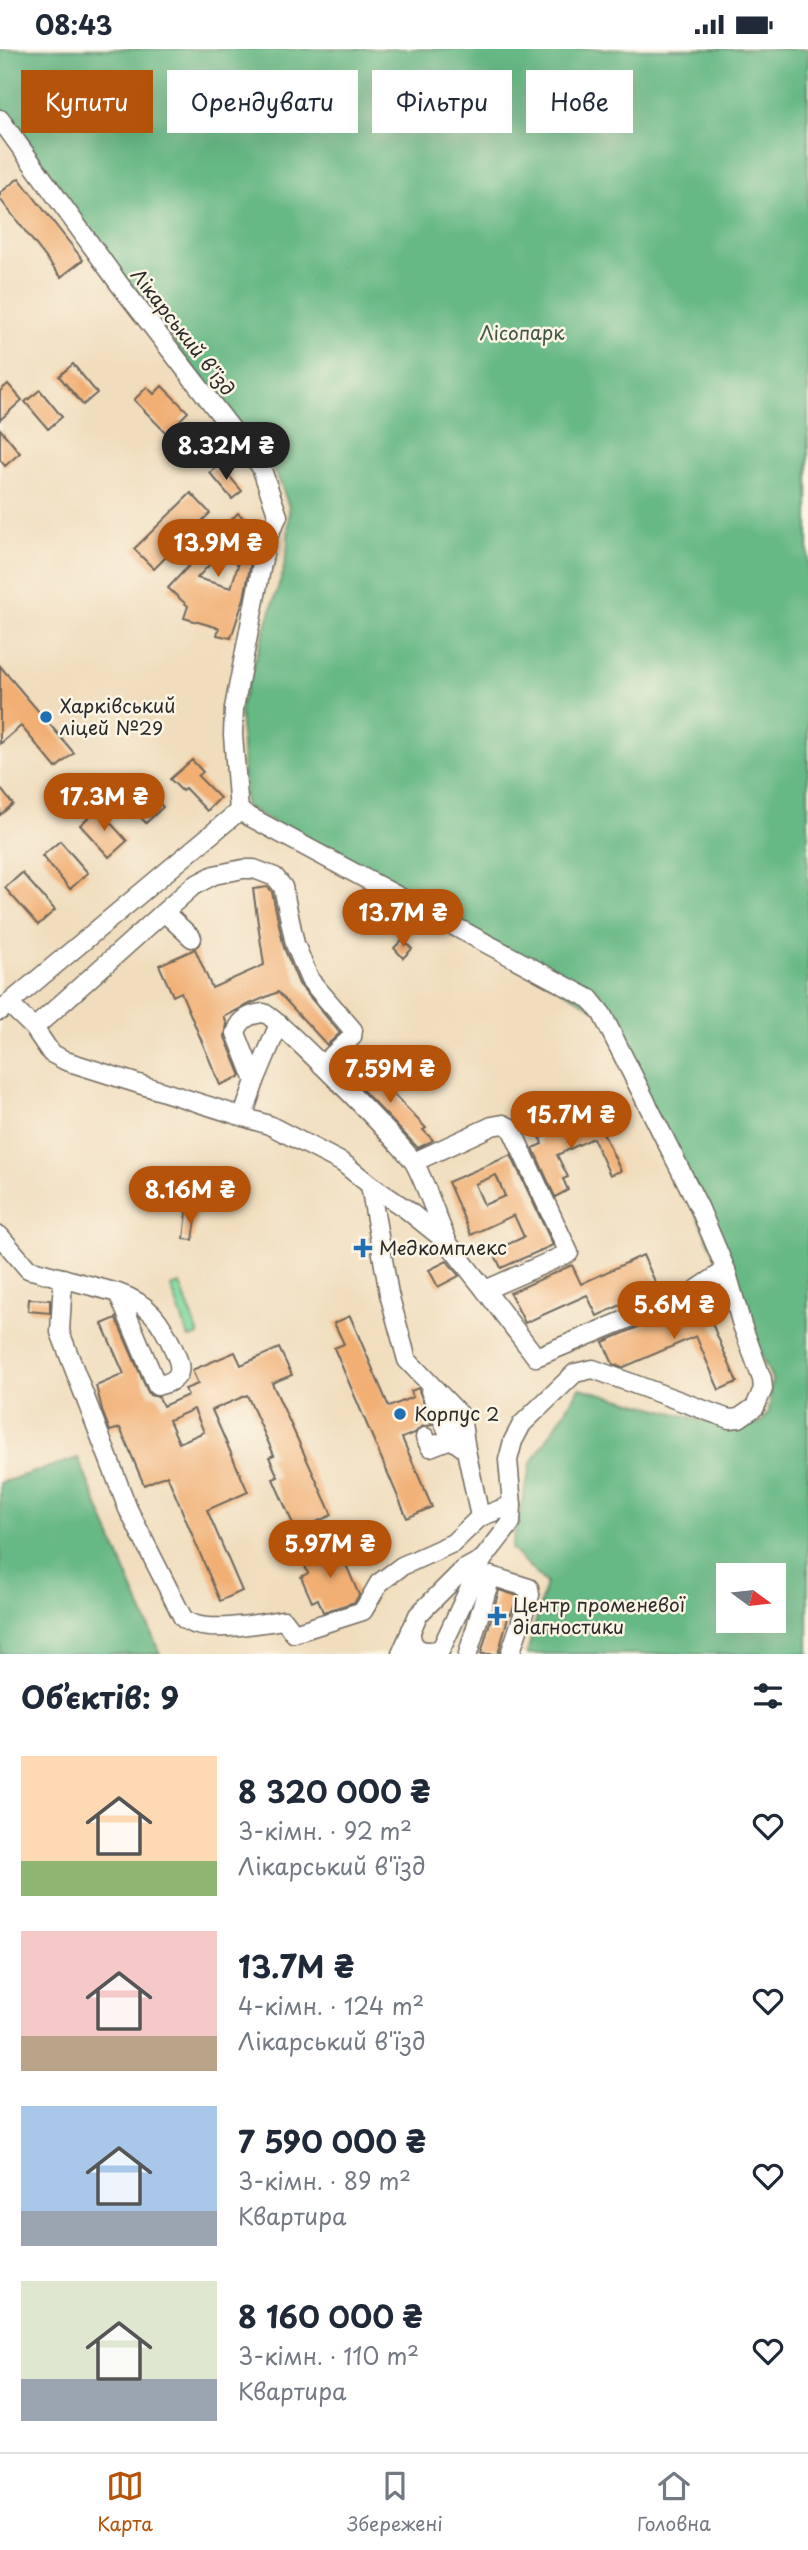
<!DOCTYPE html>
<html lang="uk">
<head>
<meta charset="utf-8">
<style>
  :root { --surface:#fff; --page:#f2f2f3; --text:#1f2937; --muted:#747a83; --line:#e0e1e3; --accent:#b45309 }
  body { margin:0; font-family:"Playpen Sans",sans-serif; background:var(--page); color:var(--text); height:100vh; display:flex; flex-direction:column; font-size:26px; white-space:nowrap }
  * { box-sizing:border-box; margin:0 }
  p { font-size:23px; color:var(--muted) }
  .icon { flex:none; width:38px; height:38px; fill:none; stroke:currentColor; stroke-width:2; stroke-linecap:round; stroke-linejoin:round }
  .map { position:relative; height:1605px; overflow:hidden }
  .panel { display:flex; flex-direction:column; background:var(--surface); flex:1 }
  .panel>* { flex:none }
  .top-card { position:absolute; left:21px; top:21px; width:766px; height:63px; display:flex; gap:14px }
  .needle { width:46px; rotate:105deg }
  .tools { position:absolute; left:716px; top:1514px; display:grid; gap:14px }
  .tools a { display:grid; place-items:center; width:70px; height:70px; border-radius:0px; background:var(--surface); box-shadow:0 7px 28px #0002; font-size:35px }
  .price { position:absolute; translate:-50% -60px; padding:0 16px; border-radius:24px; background:var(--accent); color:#fff; font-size:23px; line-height:46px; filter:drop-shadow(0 2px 4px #0008) }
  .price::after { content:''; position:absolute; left:50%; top:42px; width:21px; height:16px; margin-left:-10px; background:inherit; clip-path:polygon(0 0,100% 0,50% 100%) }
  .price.active { background:#222; color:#fff }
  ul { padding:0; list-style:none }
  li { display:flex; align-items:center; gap:21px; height:175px; padding:0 21px }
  li span { display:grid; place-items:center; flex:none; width:196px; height:140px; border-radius:0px; color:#555 }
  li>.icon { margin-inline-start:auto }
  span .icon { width:84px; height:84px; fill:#fffc; stroke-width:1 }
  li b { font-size:30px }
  h2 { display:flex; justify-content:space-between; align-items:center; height:84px; padding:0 21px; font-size:30px }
  .pill { padding:0 24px; border-radius:0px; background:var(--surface); box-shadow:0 7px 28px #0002; font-size:24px; line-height:63px }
  .pill.active { background:var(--accent); color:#fff }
  .status { display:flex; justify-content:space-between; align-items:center; height:49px; padding:0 35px; background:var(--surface); direction:ltr }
  .status svg { height:19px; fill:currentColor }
  .dock { display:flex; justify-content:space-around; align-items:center; height:98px; border-top:2px solid var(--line); background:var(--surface); font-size:19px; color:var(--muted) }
  .dock a { display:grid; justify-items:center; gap:4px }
  .dock .active { color:var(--accent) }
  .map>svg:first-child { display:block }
</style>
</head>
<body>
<div class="status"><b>08:43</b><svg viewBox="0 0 49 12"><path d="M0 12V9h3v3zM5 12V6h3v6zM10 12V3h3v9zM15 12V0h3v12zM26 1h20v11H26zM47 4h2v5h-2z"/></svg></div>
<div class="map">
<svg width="808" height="1605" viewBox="0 0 808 1605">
  <rect width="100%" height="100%" fill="#fcf5e5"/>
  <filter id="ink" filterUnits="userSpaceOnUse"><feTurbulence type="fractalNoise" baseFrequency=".0143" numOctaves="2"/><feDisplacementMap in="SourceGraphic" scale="14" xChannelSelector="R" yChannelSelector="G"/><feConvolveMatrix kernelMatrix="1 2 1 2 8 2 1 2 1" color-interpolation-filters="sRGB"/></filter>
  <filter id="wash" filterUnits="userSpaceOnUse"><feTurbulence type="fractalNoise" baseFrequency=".00686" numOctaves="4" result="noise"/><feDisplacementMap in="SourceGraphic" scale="28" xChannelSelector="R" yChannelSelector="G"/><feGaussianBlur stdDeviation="1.57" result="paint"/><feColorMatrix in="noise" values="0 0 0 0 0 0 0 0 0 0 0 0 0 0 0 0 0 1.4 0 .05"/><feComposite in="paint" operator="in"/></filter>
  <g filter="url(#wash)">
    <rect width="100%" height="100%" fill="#f0ddbd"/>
    <path fill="#7dd79c" stroke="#548164" stroke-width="2" d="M180 1235 199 1286 189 1289 171 1238Z"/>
    <g fill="#66b884" stroke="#487258" stroke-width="2" fill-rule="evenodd">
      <path d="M0 0H808V1605H527L546 1534 511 1500 531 1415 580 1339 723 1377 761 1374 769 1363 772 1330 605 966 245 757 240 659 283 523 288 496 289 458 280 433 266 410 230 368 0 62ZM728 1526H774V1572H728Z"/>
      <path d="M78 1409 160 1605H0V1434Z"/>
    </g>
    <g id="blocks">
      <g fill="#f1af73" fill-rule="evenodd">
        <path d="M19 129 83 211 61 228 0 150V144Z"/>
        <path d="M73 315 97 344 83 356 59 327Z"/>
        <path d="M8 335 22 351 0 371V342Z"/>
        <path d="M162 337 188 363 180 371 185 376 171 389 134 351 147 338 154 345Z"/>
        <path d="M40 341 62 368 48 380 25 353Z"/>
        <path d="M0 380 20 404 5 417 0 411Z"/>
        <path d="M220 416 242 442 232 450 210 424Z"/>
        <path d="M191 444 210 464 154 520 134 500Z"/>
        <path d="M238 464 248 473 239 483 255 492 244 549 231 589 217 586 219 579 184 569 188 557 168 539ZM225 499 238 516 231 539 197 529Z"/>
        <path d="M0 617 74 704 56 719 21 677 0 695Z"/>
        <path d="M192 711 203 723 198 727 220 749 207 762 185 739 182 742 170 730Z"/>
        <path d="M133 725 163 758 146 774 115 741Z"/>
        <path d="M0 739 13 755 0 766Z"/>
        <path d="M98 760 127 792 109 808 80 776Z"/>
        <path d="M60 792 88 824 70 840 42 807Z"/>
        <path d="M22 824 55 861 38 876 5 839Z"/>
        <path d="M268 838 272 843 284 899 299 935 340 984 327 996 278 943 245 957 224 968 227 975 225 988 241 1027 220 1036 181 943 173 947 159 916 195 900 212 939 264 916 253 840Z"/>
        <path d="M403 890 412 900 403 909 394 899Z"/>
        <path d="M362 1012 426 1079 423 1081 433 1091 430 1093 418 1099 348 1026Z"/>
        <path d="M586 1068 588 1073 596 1069 621 1122 610 1126 593 1089 557 1106 568 1128 563 1130 568 1141 555 1148 533 1099 542 1095 540 1089Z"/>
        <path d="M511 1106 553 1196 501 1219 493 1202 524 1188 514 1166 471 1186 448 1133ZM496 1126 505 1147 484 1156 475 1135Z"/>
        <path d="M187 1163 197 1164 193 1191 184 1190Z"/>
        <path d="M643 1206 658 1239 597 1267 587 1246 525 1274 510 1244 572 1216 581 1235Z"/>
        <path d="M447 1212 459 1227 438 1238 429 1221Z"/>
        <path d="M29 1250 50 1251V1264L28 1262Z"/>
        <path d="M702 1251 737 1333 719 1341 696 1287 622 1319 613 1315 603 1293Z"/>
        <path d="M350 1267 389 1358 413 1348 411 1342 418 1339 432 1376 421 1378 415 1384 402 1389 432 1458 407 1469 334 1299 344 1295 334 1274Z"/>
        <path d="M116 1269 147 1341 150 1346 159 1348 163 1357 188 1346 185 1340 198 1335 192 1321 235 1303 241 1316 279 1299 292 1326 272 1334 332 1466 296 1482 273 1430 278 1428 269 1408 274 1406 247 1346 212 1361 248 1443 207 1461 242 1542 220 1552 167 1426 144 1436 120 1379 110 1382 103 1364 96 1337 124 1325 102 1275ZM194 1360 204 1383 179 1394 169 1371Z"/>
        <path d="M338 1497 359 1546 355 1553 323 1563 318 1550 312 1553 301 1528 308 1524 303 1512Z"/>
        <path d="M499 1541 518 1547 511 1565H509L498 1605H481Z"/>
      </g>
    </g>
  </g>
  <g filter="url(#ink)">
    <use href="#blocks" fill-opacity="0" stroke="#70695e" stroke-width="2"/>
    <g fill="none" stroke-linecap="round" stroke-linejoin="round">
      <g stroke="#70695e" stroke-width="21">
        <g id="minor">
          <path d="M0 70 120 236 261 418 278 467 267 489 234 659 233 686 239 762"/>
          <path d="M239 762 590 950 602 965 700 1160 726 1221 742 1276 762 1330 763 1340 755 1358 739 1369 729 1370 593 1320 575 1324 522 1375 513 1392 508 1411 512 1456 511 1474 483 1510 441 1600C423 1605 410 1601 411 1581"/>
          <path d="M164 863 192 889"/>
          <path d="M9 955 34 979 51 1004 66 1012 269 1076 343 1114 370 1136 389 1245 407 1311 461 1367 466 1401"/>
          <path d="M0 962 239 762"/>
          <path d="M34 979 193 837 214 826 243 820H254L275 828 283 838 295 895 310 931 353 981 352 988 322 1016"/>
          <path d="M255 1032 279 975"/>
          <path d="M243 1067 255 1032 236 984C240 970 250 965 264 964 277 968 406 1099 415 1115 427 1138 435 1165 446 1189"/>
          <path d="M370 1136 406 1160 447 1193 485 1241 569 1204 511 1079 503 1075 492 1077 414 1113"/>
          <path d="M0 1187 28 1220 118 1244C150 1255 161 1272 174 1301 177 1309 183 1319 177 1327 173 1333 164 1335 157 1337L118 1244"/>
          <path d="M63 1229 60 1283 128 1460 183 1569C202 1587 258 1574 284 1571L294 1584 363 1562 379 1534 402 1517 453 1494 480 1468 512 1456"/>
          <path d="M485 1241 536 1308 693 1243 726 1221"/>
          <path d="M430 1342 451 1390 466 1401 480 1468"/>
          <path d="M425 1388 430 1398 451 1390"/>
          <path d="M401 1605 418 1566 463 1521 483 1510"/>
          <path d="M468 1605 491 1527 529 1539 530 1546 510 1605"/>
        </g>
      </g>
      <use href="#minor" stroke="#fff" stroke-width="18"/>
    </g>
  </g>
  <g fill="#1f6fb2" stroke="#fcf5e5" stroke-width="2.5">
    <circle cx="46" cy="668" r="7"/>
    <path d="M359.5 1188.5h7v7h7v7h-7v7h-7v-7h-7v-7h7z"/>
    <circle cx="400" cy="1365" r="7"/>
    <path d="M493.5 1556.5h7v7h7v7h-7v7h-7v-7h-7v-7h7z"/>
  </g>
  <g text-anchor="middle" stroke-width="5" stroke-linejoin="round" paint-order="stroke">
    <g font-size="19" fill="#2b2b2b" stroke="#fcf5e5">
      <text transform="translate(183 283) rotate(52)" y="7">Лікарський в'їзд</text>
    </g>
    <g font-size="19" fill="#405647" stroke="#fcf5e5">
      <text x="522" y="291">Лісопарк</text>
    </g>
    <g font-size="19" fill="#2b2b2b" stroke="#fcf5e5" text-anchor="start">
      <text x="60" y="664">Харківський<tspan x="60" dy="22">ліцей №29</tspan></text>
      <text x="379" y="1206">Медкомплекс</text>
      <text x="414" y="1372">Корпус 2</text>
      <text x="513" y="1563">Центр променевої<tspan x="513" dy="22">діагностики</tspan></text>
    </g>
  </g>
</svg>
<div class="tools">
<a><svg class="needle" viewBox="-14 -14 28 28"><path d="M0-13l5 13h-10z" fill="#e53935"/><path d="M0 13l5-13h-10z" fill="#747a83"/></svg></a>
</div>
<b class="price active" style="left:226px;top:433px">8.32M ₴</b>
<b class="price" style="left:218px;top:530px">13.9M ₴</b>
<b class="price" style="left:104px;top:784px">17.3M ₴</b>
<b class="price" style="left:403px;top:900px">13.7M ₴</b>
<b class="price" style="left:390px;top:1056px">7.59M ₴</b>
<b class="price" style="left:571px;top:1102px">15.7M ₴</b>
<b class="price" style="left:190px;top:1177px">8.16M ₴</b>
<b class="price" style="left:674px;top:1292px">5.6M ₴</b>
<b class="price" style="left:330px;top:1531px">5.97M ₴</b>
<div class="top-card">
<a class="pill active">Купити</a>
<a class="pill">Орендувати</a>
<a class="pill">Фільтри</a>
<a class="pill">Нове</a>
</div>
</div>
<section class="panel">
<h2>Об’єктів: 9<svg class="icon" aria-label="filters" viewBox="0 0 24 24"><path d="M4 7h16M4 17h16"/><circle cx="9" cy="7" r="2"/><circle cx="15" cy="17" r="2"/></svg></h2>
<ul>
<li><span style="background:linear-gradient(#ffd9b3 75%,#8fb573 0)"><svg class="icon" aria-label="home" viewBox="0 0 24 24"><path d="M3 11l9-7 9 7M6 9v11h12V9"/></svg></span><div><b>8 320 000 ₴</b><p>3-кімн. · 92 m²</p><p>Лікарський в'їзд</p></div><svg class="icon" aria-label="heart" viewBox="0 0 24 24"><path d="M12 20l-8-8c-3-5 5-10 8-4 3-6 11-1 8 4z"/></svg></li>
<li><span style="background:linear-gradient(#f6c9c9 75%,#b9a48a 0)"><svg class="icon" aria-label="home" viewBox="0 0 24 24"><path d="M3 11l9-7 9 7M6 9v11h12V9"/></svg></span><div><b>13.7M ₴</b><p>4-кімн. · 124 m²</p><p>Лікарський в'їзд</p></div><svg class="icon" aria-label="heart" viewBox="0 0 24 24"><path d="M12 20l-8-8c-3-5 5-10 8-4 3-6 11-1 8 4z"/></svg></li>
<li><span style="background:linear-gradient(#a9c7e8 75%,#9aa5b1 0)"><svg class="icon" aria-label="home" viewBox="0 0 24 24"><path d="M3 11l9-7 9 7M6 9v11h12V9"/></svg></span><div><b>7 590 000 ₴</b><p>3-кімн. · 89 m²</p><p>Квартира</p></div><svg class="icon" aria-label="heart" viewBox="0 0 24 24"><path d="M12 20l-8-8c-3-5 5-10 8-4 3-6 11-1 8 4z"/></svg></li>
<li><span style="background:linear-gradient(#dfe7d0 70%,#9aa5b1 0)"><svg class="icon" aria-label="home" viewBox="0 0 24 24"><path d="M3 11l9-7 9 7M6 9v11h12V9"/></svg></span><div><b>8 160 000 ₴</b><p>3-кімн. · 110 m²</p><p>Квартира</p></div><svg class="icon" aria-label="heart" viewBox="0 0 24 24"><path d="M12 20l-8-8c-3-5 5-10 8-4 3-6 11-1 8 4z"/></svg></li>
</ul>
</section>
<nav class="dock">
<a class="active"><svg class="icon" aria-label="map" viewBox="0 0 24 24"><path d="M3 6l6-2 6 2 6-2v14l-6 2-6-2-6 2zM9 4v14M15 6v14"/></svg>Карта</a>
<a><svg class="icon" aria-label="saved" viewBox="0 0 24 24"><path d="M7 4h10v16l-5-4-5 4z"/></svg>Збережені</a>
<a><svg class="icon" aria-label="home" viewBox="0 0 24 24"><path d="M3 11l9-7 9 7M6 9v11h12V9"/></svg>Головна</a>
</nav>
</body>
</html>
